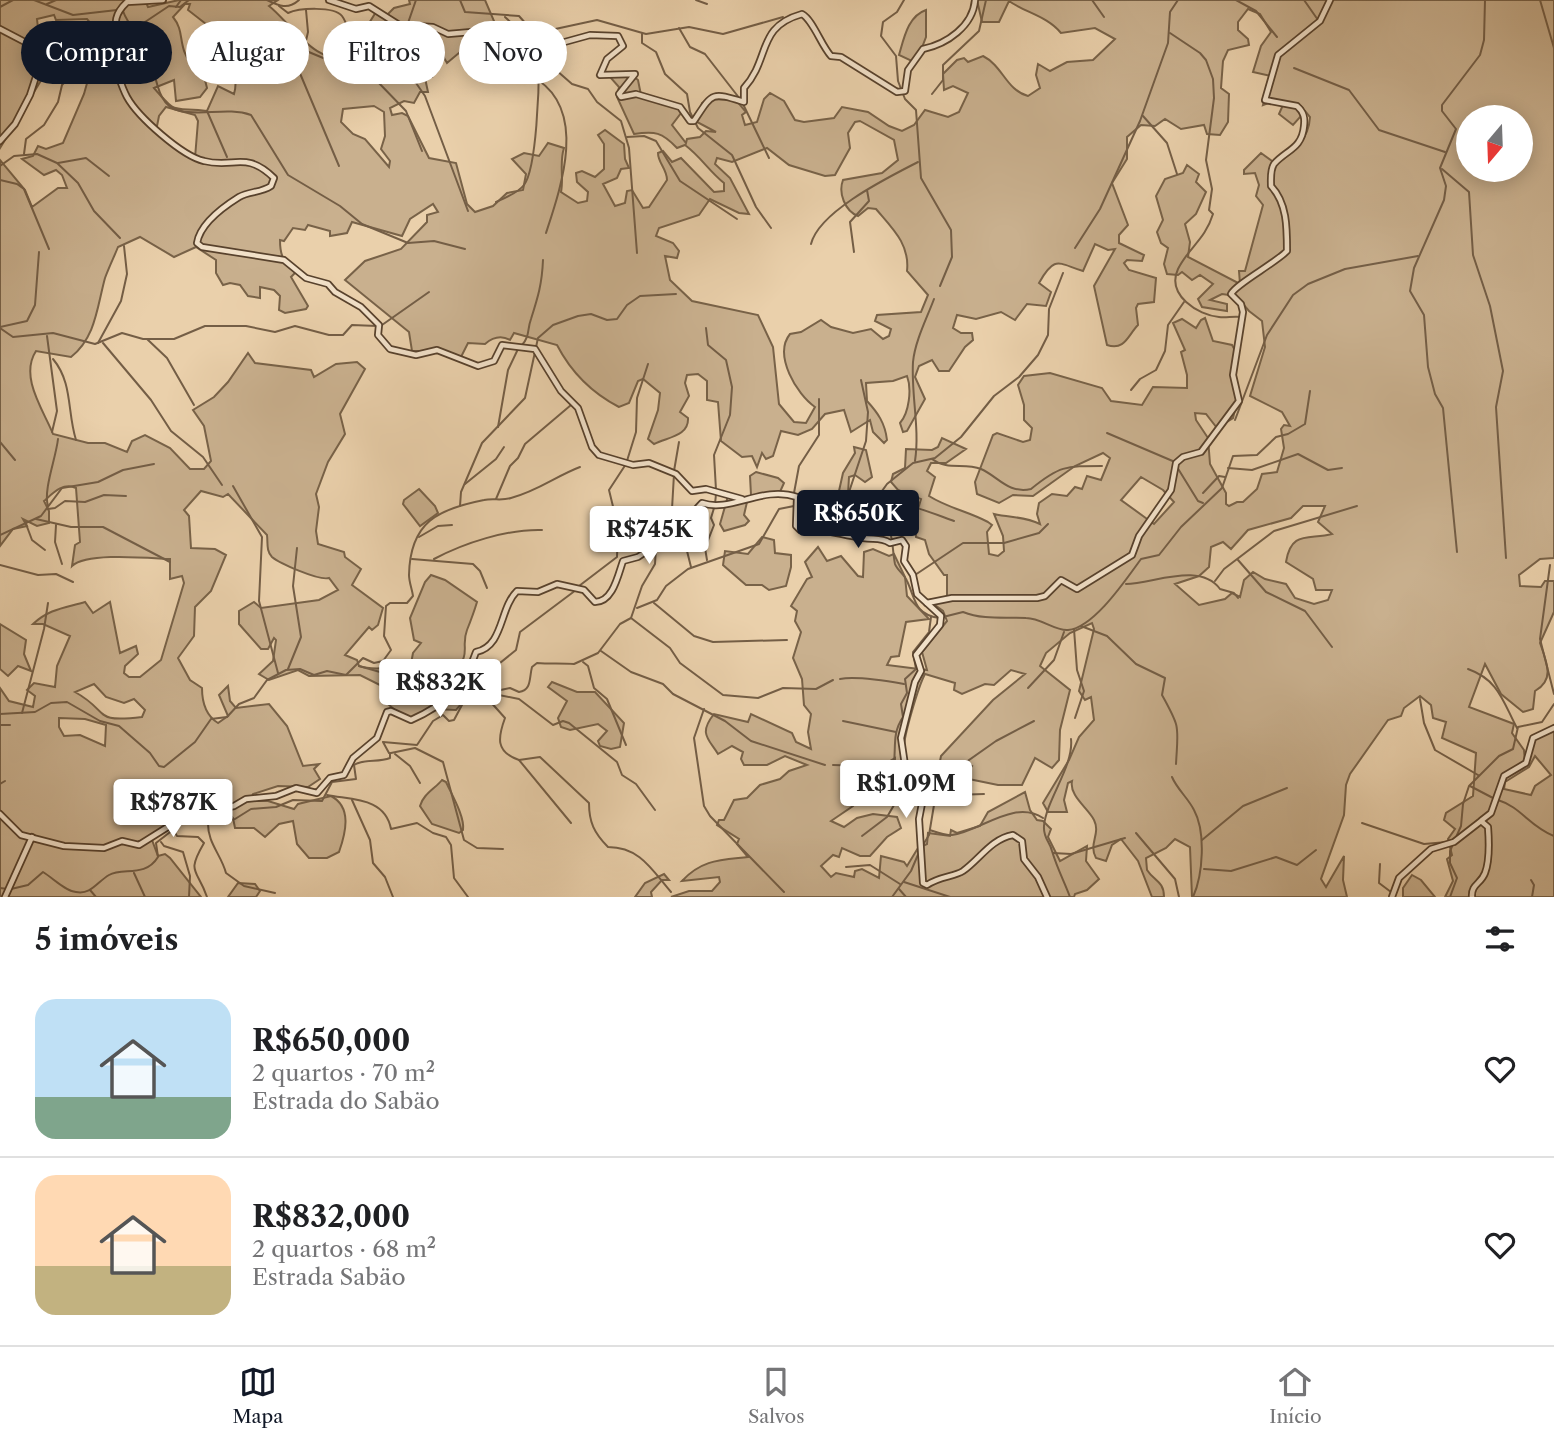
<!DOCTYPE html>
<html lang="pt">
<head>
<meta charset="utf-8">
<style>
  :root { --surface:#fff; --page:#f2f2f2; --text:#202124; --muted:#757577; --line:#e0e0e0; --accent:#111827 }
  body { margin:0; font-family:"Libre Caslon Text",serif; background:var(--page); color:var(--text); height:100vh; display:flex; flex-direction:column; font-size:26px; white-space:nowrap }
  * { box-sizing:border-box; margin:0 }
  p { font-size:23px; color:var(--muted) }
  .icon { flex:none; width:38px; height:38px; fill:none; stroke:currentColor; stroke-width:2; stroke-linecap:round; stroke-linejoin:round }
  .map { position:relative; height:897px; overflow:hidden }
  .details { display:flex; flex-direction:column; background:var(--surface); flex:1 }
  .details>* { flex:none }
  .top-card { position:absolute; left:21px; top:21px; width:700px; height:63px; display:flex; gap:14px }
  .needle { width:46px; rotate:199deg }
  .tools { position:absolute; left:1456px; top:105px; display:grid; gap:14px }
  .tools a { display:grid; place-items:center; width:77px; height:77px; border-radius:50%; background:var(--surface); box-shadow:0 4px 18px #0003; font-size:35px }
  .price { position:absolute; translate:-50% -60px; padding:0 16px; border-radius:7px; background:#fff; color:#222; font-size:23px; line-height:46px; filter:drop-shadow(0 2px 4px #0008) }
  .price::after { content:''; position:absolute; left:50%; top:42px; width:21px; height:16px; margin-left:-10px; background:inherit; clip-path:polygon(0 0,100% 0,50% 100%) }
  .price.current { background:var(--accent); color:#fff }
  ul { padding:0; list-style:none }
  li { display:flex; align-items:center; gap:21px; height:175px; padding:0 35px }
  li+li { border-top:2px solid var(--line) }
  li span { display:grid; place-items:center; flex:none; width:196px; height:140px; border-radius:21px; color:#555 }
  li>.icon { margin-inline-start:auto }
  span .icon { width:84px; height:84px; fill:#fffc; stroke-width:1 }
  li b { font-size:30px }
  h2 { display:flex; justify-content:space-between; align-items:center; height:84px; padding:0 35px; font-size:30px }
  .chip { padding:0 24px; border-radius:32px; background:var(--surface); box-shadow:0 4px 18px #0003; font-size:24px; line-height:63px }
  .chip.current { background:var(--accent); color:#fff }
  .dock { display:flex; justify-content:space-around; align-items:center; height:98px; border-top:2px solid var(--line); background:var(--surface); font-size:19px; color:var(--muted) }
  .dock a { display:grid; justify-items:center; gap:4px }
  .dock .current { color:var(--accent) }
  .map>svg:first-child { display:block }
</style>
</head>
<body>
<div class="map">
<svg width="1554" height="897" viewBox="0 0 1554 897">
  <rect width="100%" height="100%" fill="#ead0ab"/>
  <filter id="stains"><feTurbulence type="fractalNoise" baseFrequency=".00286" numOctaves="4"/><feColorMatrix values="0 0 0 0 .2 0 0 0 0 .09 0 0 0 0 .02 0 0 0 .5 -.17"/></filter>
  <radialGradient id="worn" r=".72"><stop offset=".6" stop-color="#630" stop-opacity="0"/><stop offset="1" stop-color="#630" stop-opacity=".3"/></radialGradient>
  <g fill="#c9b08e" stroke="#786248" stroke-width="2" fill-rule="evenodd">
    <path d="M0 0H145L148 7 179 0H278L269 6C290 22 320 73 351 52L376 12 384 18 394 8 410 4 409 0H485L494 21 492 31 469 34 472 42 447 63 428 30 424 26 413 29 412 57 430 70 432 77 425 78 428 92H420L414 103 404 101 390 108 392 115 402 113 408 116 429 158 456 163 467 204 475 212 493 206 507 193 523 190 526 174 512 159 524 153 539 156 548 143 564 148C559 163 564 177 561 192L578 203 587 201 588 192 577 182 576 173 582 171 595 177 604 169V144L598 135 605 130 624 144 625 159 629 168 621 169 617 178 603 184 615 206 625 203 627 191 632 190 643 208 649 207 667 180C667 169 658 163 658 153L663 151 672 162 681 158 714 192 724 191V183C709 171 701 157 685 145L677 148C662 132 655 131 634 134L617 97 619 87 610 77 633 76 638 80 641 95 679 106 681 113 672 125 686 143 687 139 700 137 706 131 716 132 697 122 702 103 708 99 736 100 746 112 742 115 745 125 757 122 764 99 770 93 784 101 795 120 804 122 834 118 842 107 868 112 889 126 902 131 914 125 925 110 948 117 959 112 968 93 953 86 944 90 943 74 957 60 964 58 968 62 983 56C1003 66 1006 90 1028 96L1040 88 1036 75 1038 64 1050 71 1067 62 1093 60 1115 39 1095 28 1061 33C1047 16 1026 13 1009 1L999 22H982L977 0H1554V558L1540 559 1519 575 1520 586 1541 587 1545 581H1554V612L1540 643C1548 665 1554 680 1535 691L1533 709 1523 712 1501 694 1485 664 1469 707 1514 724 1512 733 1524 750 1525 763 1530 758 1531 741 1554 729V897H1445L1453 881 1447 859 1452 855 1448 839 1455 829 1444 820 1446 813 1473 796 1476 753 1442 738 1446 722 1433 718 1431 705 1420 696 1404 708 1401 716 1388 720 1350 774 1346 785 1344 815 1321 879 1326 887 1344 856 1343 880 1347 897H1192L1190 847 1175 839 1166 848 1146 858 1147 870C1154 881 1164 881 1164 897H1152L1138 861 1121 839 1112 845 1106 861 1096 858C1088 844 1101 834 1094 820 1088 808 1069 796 1072 781L1068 783 1064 800 1067 812H1048L1043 803 1069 760 1079 737 1094 720 1091 697 1085 700 1079 691 1094 629 1092 623 1070 633 1046 653 1040 666 1070 690 1060 730 1059 760 1052 768 1035 758 1022 785H998L964 778 972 766 969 764 962 769 957 765 945 771 940 761 941 756 993 700 1025 674 1011 670 994 685 985 684 962 694 954 690 955 683 925 674C919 685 903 737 904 749 906 762 913 768 907 782L894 779 895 758 877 769 850 766 856 777 868 785 853 806 831 821 844 827 857 818 873 814 897 817 901 828 887 837 870 856H860L842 848 839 857 833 855 821 866 831 877 836 873 854 877 855 871 862 869 879 878 881 856 904 862 907 866 918 848 927 844 928 833 950 836 951 830 957 833 980 826 988 812 1025 792 1030 810 1037 820 1043 821 1051 829 1048 837 1060 861 1087 846 1086 861 1099 879 1087 890 1075 894 1074 897H671L689 891H712L720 882 719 877 682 881C702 859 722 860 748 857L737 844 739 839 717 825 719 820H724L734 800 747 798 760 785 780 779 789 771 807 765 785 756 767 765H744L741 759 743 752 732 746 718 754C709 739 698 734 714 714L748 722 751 714 792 733 796 742 811 749 808 732 811 714 804 705 802 679 793 658 801 632 795 621 797 611 791 606 807 579 812 577 805 562 818 547 827 561 841 556 858 576 863 577 864 552 873 549 889 556 894 554 905 577 907 596 929 619 906 622 899 656 891 657 887 665 927 670 922 652 947 621 943 611 928 600 947 598V575H944L929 554 925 540 916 537 915 519 921 499 898 490 891 482 893 474 905 468 906 449 932 450 938 447 942 438 966 449 946 463H931L927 471 935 477 929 496C948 508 967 511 988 522L992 525 987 532 989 554 998 556 1004 551 1003 536 994 514C1011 518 1024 516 1040 524L1037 514 1039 503 1052 494 1067 496 1075 487 1082 489 1087 476 1101 480 1110 458 1103 453 1075 466 1033 496 1013 495 999 503 977 494 975 482 993 435 997 433 1023 442 1030 440 1032 428 1024 420V405L1018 385 1024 376 1050 373 1102 388 1111 401 1142 405 1153 387 1187 388V375L1181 352 1185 350 1173 323 1182 319 1196 328 1201 320 1205 318 1213 341 1232 345 1236 352 1233 380 1238 397 1233 418 1217 428 1206 414 1195 413 1196 420 1208 438 1210 464 1226 493V504L1229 506 1237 502H1243L1257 489 1262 474 1277 472 1284 448 1281 429 1284 425 1290 426 1282 412 1250 396 1265 347 1262 321 1249 311 1236 296 1222 294 1210 300 1227 304V311L1202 307 1198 299 1213 284 1200 275 1192 280 1182 272 1178 275 1167 274 1164 264 1168 248 1161 243 1157 232 1163 220 1156 196 1165 179 1183 173 1187 165 1199 174 1196 182 1206 192 1196 214 1185 224 1190 242 1188 257 1240 284 1239 271H1245L1263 205 1256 196 1259 185 1255 173 1244 174V170L1261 153 1276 164C1293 153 1309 139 1310 117L1301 106 1295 107 1301 116 1293 125 1279 114 1283 105 1271 102 1263 105 1271 76 1253 72 1261 46 1271 32 1260 14 1248 9 1238 22V30L1248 39 1249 45 1228 50 1223 61 1221 88 1229 94 1228 122 1220 135 1207 134 1204 125 1181 129 1165 119 1155 126 1141 125 1127 137V159L1112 183 1128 225 1119 235V243L1144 255 1142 261 1127 260 1124 263 1129 270 1156 278 1154 302 1138 304 1136 308 1138 325C1128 335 1125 351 1107 345L1094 286 1115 249 1108 250 1095 244 1083 271C1059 264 1055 254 1039 283L1051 292 1046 306 1027 304 1015 320 1001 312 976 319 957 315 953 328 961 333H972L973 340 965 347 949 371H939L932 360 919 366 915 377 925 399 907 431 903 432 900 423C909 413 912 389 907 376L893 381 866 383 867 401C878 413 885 423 887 440L884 443 873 432 870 420 851 432 844 410 825 414 812 429 798 435 781 431 773 456 766 459 762 453 757 467 752 456 742 457 721 441 718 402 707 400V381L698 374 687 375 685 383 689 396 680 412 688 418C689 436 668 437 654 444L648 439 658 410 660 393 643 379 638 381 629 403 619 407C592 393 571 372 557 345L514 333 510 340C501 335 492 338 485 344L468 343 460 359 439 351H412L409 332 345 280 365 261 401 249 427 222V215L438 212 433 204 410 219 402 236 352 222 347 233 330 236V231L308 225 305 230 293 228 284 241 280 240C280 256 283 262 297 271L291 277 308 306 306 309 285 313 279 310 280 296 274 290 260 287V298L248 296 240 285 230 283 223 285 216 273V260L196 247 174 257 140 237 118 247C114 257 109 267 105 278 97 307 96 337 71 357L36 351C19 377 44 411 53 434L88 443H105L127 452 132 441 145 435 170 448 190 469H204L211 461 204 426 193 410 214 397 228 382 248 353 255 363 311 370 314 377 336 364 357 362 365 369 340 414 345 434 328 462 316 494 319 507 316 531 318 544 344 552 345 557 361 569 352 585 383 608 378 625 372 630 369 627 345 655 357 660 359 666C376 672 389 664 406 672L410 669 413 653 421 643 414 640 410 618 425 582 431 575 445 580 477 602C474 612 471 620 467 630 460 648 473 652 453 674L469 695 456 710 433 709 413 720 401 716 386 702 390 690 360 675 309 676 298 670 269 680 259 674 273 661 276 640 274 638 268 649H261L239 624V611L254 602 261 608 319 600 338 590 329 578C319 581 279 563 272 557 266 551 268 543 267 535L228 494 223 497 201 491 184 510 189 516 191 548 215 549 226 555 211 591 195 607 194 636 178 658 190 680 202 688C202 702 205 715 218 723L228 716 219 695 228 686 230 701 236 708 269 704 287 726 303 766 319 764 314 769 320 779 308 787 278 786 253 794 250 801H268L294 809 298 804 331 796C352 807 346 832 339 852L327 858H309L297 844 293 821 279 824 265 837 254 828H235L233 818 227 812C200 813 172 820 152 840L158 856 165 854 170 858 201 897H0V688L9 701 33 707 35 696 27 690 34 683 55 687 57 666 70 636 43 624H33C49 609 64 608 85 602L93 613 110 602 120 653 136 646 138 654 125 666 124 673 129 677H140L161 660 184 583 182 576 170 579V559C148 558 87 552 72 566L75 545 80 542 76 488C63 482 53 493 44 501L49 511V523L37 526 23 519 27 526 13 529 0 546V160L25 190 32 207 58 188H67L62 175 56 170 44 175 22 159 33 156 38 146 46 149 63 143 84 94 91 69 106 65 121 50 108 36 102 37 87 19 56 20 54 15 37 19 40 46 71 53 51 64 0 148ZM185 4H190L188 10 206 24 198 41 210 39 215 60 231 58C233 72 238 81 234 94L218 86 207 111C171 107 177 115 154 88L174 80 176 101 200 97 207 88 202 68 193 67C176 45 186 33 173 17ZM374 106 384 112 385 136 381 149 390 161 389 167 365 139 353 134 341 122 343 109ZM166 107 195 115 198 121 195 158 156 131 159 116ZM1468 117H1521V170H1468ZM860 121 894 140 898 160 882 173 843 180C838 193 845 211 858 216L868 208 876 209C892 228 910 244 907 271L928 295 921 312 877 315 875 321 891 329 889 336 883 339 871 329 853 333 831 327 821 320 801 332 790 334C773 355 797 395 815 407L806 423 794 422 779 404 773 347 758 315 692 301 670 280 665 256 677 258 679 251 673 243 656 236 659 228 699 215 710 199 739 213 749 214 730 178 715 164 717 158 732 162 767 148 789 165 825 176 835 175 850 148 848 133 855 122ZM1141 477 1163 490 1174 502 1154 524 1121 500ZM1303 506H1325L1318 522 1332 534C1309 540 1291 530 1286 562L1313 579 1316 590H1332L1328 600 1314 604 1295 598 1286 584 1265 579 1253 572 1244 580 1240 597 1232 593 1225 599 1199 605 1175 584 1199 576 1209 567 1211 547 1223 542 1231 549 1248 530 1291 518ZM94 684 106 697 124 703 134 699 145 710 142 717C91 723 111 712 75 692ZM59 718 85 719 106 725 105 746 80 735 64 736 59 727ZM1535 756 1551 775 1535 786 1531 795 1504 789 1505 782 1529 767Z"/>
    <path d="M926 10V37L916 63 899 55C904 38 908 16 926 10Z"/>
    <path d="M854 447 866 450 872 477 865 482 855 475 849 477 848 494 855 502 871 503 891 534 879 527 856 525 822 512V504L837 500 843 473 855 453Z"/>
    <path d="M756 472 778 478 784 483 779 494 756 497 751 495 750 476Z"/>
    <path d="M419 489 435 506 438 513 420 526 403 504 404 500Z"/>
    <path d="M728 496 747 502 744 515 749 521 745 525 724 531 720 524Z"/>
    <path d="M762 537 774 540 775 553 791 555V567L786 586 769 590 762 585H746L723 565 725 551 748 554Z"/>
    <path d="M0 624 26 640 24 654 31 671 18 666 8 676 0 669Z"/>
    <path d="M552 682 577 692H595L624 723 620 747 611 749 600 746 598 741 607 731 598 724 570 730 561 727 558 718 567 701 548 687Z"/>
    <path d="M442 780 446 782C452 795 465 817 463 830L459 833 432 824 420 806C423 794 436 788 442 780Z"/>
    <path d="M664 874 669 880H662L651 892 652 897H635L645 883Z"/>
    <path d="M1412 875 1421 880 1435 897H1403V888Z"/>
    <path d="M238 883 255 884 260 891 256 897H228Z"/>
  </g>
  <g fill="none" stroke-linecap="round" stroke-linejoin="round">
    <g stroke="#745e46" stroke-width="2">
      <path d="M34 0 73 15 117 10"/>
      <path d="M267 0C279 6 288 10 299 0"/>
      <path d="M460 0 465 12 519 16 527 25 546 31 597 20 646 34 689 27 723 34 783 17"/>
      <path d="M696 0 707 4"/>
      <path d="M904 0 897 12 883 22 881 36 896 56 898 81 905 99 916 110 921 178 951 230 952 257 940 286"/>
      <path d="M1092 0 1104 17"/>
      <path d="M1236 0 1256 11 1277 37"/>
      <path d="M1304 0 1318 20"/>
      <path d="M1540 0 1554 48"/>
      <path d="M47 4 56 0"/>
      <path d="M279 6 288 13C299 8 334 6 342 16 348 24 348 34 355 41"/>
      <path d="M0 7 13 0"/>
      <path d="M176 7 181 0"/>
      <path d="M306 10 308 32 299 71 339 166"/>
      <path d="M123 11C128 26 139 33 146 47 157 66 153 106 180 111 203 116 228 107 251 115L288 175 340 206 362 224 408 243 434 241 465 249"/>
      <path d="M505 17 520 31 534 58 548 63 572 84 588 89 597 102 621 121 629 148 637 253"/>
      <path d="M408 23 416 0"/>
      <path d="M679 28 690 47 705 54 740 99"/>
      <path d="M406 29 396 54 425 96 468 211"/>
      <path d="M133 30 169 6 180 7 189 0"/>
      <path d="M1170 33 1200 53 1206 60 1213 79 1214 98 1206 160 1212 189 1209 210 1213 214C1205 240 1189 247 1178 269 1166 295 1198 315 1219 317 1226 318 1233 316 1241 317"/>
      <path d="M642 34V43L656 52 665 74 687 94 690 112 698 128 732 155 756 207 771 228"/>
      <path d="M304 50 376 80 406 111 422 151"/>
      <path d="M1294 68 1349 90 1379 130 1445 152"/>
      <path d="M538 80C587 113 561 187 546 233"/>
      <path d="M932 94 943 80V65L979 31 986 0"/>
      <path d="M743 104 769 158"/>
      <path d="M207 111 227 157"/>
      <path d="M1143 116 1167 143 1177 174"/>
      <path d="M627 137 644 136 656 141 680 181 737 219"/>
      <path d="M24 154 26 139 44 125 58 102 62 85 71 75 81 70 114 66"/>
      <path d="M58 163 86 158 109 176"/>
      <path d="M0 166 14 156 37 154 57 163 78 183 94 211 120 238"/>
      <path d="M1442 169 1469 192 1473 255 1490 306 1503 371 1496 407 1506 558"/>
      <path d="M0 180 17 184 24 189 49 249"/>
      <path d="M496 202C505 198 518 193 524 185 537 168 539 84 539 61"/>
      <path d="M811 244C819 211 889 177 918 162"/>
      <path d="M1075 248 1100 209 1140 121 1168 43 1170 12 1178 0"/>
      <path d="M854 252 850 222 869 201 867 190"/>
      <path d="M382 325 429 292"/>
      <path d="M0 327 27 321 35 305 39 252"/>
      <path d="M0 328 13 337 53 333 95 344 122 333 143 339H174L205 326H246L275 332 295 326 329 335H343L352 325 377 326"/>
      <path d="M706 328 708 345 726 360 732 387 730 415 714 455 716 490"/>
      <path d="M47 336 57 411 52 432"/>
      <path d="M147 339 167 358 194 405"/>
      <path d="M98 343 121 301 127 274 124 246"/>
      <path d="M103 343 151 400 171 431 203 457 222 485"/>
      <path d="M522 345C530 336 527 330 531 319 538 297 542 284 543 260"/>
      <path d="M53 359C73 383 67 412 76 440"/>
      <path d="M1131 390 1140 379 1156 370 1165 351 1168 325 1184 302"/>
      <path d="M1235 420 1267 335 1293 295 1308 284 1345 269 1418 256"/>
      <path d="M498 427 508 370 518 349"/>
      <path d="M1107 433 1175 462"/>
      <path d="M0 442 15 460"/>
      <path d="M932 459C948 471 964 462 981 469 999 477 1008 494 1031 489 1059 466 1065 466 1102 466"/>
      <path d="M915 461C920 428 911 395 913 362 915 341 927 318 934 299"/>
      <path d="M1177 467 1198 501 1203 503"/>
      <path d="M1228 468 1252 470 1298 454 1328 470 1342 468"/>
      <path d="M674 471 679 442"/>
      <path d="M465 484 496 459 504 447"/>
      <path d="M233 486 262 537 259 601 278 673"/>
      <path d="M1203 493 1219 476 1225 477"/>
      <path d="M496 499 510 466 518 458 525 444 571 405"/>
      <path d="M799 502V496L794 493 799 466 819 435V399"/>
      <path d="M873 503C900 499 929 512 954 521"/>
      <path d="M715 504 716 494"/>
      <path d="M845 504 866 441 868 412 861 380"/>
      <path d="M48 506C43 490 56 458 58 439"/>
      <path d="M460 506 461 492 482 443 525 398 538 338 553 325 578 316 591 314 607 320 617 319 627 305 640 296 676 294"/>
      <path d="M798 506C823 506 841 501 867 511 897 524 890 538 895 564 897 570 904 574 907 581 916 600 914 614 939 618"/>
      <path d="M48 509 55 508 65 501 85 502 104 495 126 496"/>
      <path d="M867 512 887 484 913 463 935 458 961 437 994 396 1019 377 1038 355 1048 335 1049 309 1063 273"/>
      <path d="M36 519 71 527H103L170 562"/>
      <path d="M26 524 32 540 45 550"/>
      <path d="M56 525 55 542 62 564"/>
      <path d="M660 527 672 509 674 474"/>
      <path d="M0 535 41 516 62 488 98 482 123 470 154 464"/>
      <path d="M419 537 438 526 452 525"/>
      <path d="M1457 552 1443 408 1435 394 1428 367 1424 315 1410 291 1414 268 1444 200 1446 186 1440 168 1456 129 1442 111V105L1480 55 1484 40 1485 0"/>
      <path d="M412 559 473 564 480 571 487 588"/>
      <path d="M434 559C464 543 507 529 542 530"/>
      <path d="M707 560 705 548 714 525 711 518 714 508"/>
      <path d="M1238 560 1266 592 1305 611 1332 647"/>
      <path d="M0 565 38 575 56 574 73 582"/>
      <path d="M1550 565 1540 639 1554 694"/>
      <path d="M691 567 686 547 701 510"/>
      <path d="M915 575 963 543H1004L1039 533 1048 524"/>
      <path d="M1215 581 1224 569 1274 531 1357 506"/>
      <path d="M1126 584C1155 583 1200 562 1220 589L1234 593 1238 598"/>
      <path d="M579 586 617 557 618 527 609 490 626 464 636 432 637 398 648 364"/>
      <path d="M654 603 694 636 713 642 787 640"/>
      <path d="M637 608 657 600 666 586 688 569 759 544 779 509 794 506"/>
      <path d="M943 617 963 612C983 620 1004 617 1026 618 1041 618 1055 631 1068 630 1094 628 1127 578 1141 559L1159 555 1181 527 1222 488 1233 456 1257 455 1276 437 1288 434 1305 424 1310 391"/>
      <path d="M631 618 670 648 680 663 723 695 758 698 783 688 816 689 833 680"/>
      <path d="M1081 626 1107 636 1136 664 1165 678 1162 695C1181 729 1178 726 1176 764"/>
      <path d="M1074 629 1077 670 1084 691 1075 718"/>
      <path d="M601 651 631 672 663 684 673 694 725 721 751 741 825 765"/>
      <path d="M583 662 588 666 594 688 607 699 626 745"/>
      <path d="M359 666 401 678"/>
      <path d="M288 669 301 637 293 586 297 548"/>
      <path d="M1468 669C1499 680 1503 702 1517 728"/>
      <path d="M840 679C855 676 887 681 904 684"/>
      <path d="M1028 688 1054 660 1064 632"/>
      <path d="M494 694 519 699 553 725 563 721 569 723 617 762 622 775 636 784 655 810"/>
      <path d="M472 699 477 703 496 691 510 688 519 692C532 690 529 678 532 667L537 663C550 664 562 663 574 664L598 653 620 624 631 618 642 586 655 564 657 531"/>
      <path d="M488 699 505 718C498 737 495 752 519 760L571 823"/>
      <path d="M1420 699 1424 723 1435 750 1478 775"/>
      <path d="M704 709 694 738 704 806 710 816 784 892"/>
      <path d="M22 713 44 629 48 603"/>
      <path d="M0 714 35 712 51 703 67 702 100 721 119 726 150 753 159 766 164 767 195 742 211 719 227 717 239 704 254 698 267 680 286 670 300 669 314 675 327 671 346 675 363 658 374 663 383 661 391 650 384 636 386 606 390 603H407L413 596C412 589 409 582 409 575 410 522 438 509 484 500 493 498 502 501 511 498 538 491 556 476 580 467"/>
      <path d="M843 721 896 732"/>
      <path d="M0 725H10"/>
      <path d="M389 753 383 742 417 745 433 721 443 715 449 721 454 720 463 703 477 694 495 667 516 650 520 632 576 590"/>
      <path d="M391 753 415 748 443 762 464 840 477 848 503 849"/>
      <path d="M395 754 410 766 420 783"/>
      <path d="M519 760 540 757 589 803C589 822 594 833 608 847 640 847 652 870 671 892"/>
      <path d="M833 765 894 767"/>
      <path d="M1172 777C1177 789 1188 798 1194 810 1206 832 1203 875 1193 897"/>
      <path d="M900 779 892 774C898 753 890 736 903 717L901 704 907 693 905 679 916 669 913 652 929 632 931 617"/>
      <path d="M904 779H924L935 784"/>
      <path d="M0 784 5 781"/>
      <path d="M935 784 996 741 1034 721"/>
      <path d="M1470 786 1493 798"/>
      <path d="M938 788 953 795 984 794"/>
      <path d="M327 795C351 800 385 797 391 829L417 823 433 833 446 837 451 845 454 878 468 897"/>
      <path d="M900 795 903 780"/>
      <path d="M352 800 370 840 373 863 385 877 393 897"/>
      <path d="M1498 800C1521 807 1530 827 1554 836"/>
      <path d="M208 821C207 843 221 854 226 873L244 886 275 893"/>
      <path d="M1362 823 1424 844 1447 842"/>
      <path d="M930 830C936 832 946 836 952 835 981 831 1014 799 1043 818"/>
      <path d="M174 831 177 836 198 837 204 843C186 874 197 868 207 897"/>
      <path d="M1136 833 1175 879 1179 897"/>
      <path d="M862 836 887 817 897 800"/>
      <path d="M1202 840 1243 806 1287 788"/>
      <path d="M161 842 164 846 183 852 190 876 189 897"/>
      <path d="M923 845 929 835 937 787"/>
      <path d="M1053 853 1071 854 1125 838"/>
      <path d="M1380 864 1379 883 1391 892"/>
      <path d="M846 867 870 865 900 884"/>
      <path d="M1204 869 1231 871 1276 857 1297 865 1316 850"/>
      <path d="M134 873 145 897"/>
      <path d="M1531 880 1534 885 1532 897"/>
      <path d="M904 882 950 897"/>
      <path d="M0 888 8 889"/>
      <path d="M11 889 28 885 43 872C53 878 65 891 76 892 91 895 97 882 109 875 123 867 145 878 158 857L156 843 183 822 235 819 251 809 276 807 293 800 322 801 332 782 356 779 354 765C365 758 378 763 390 758V753"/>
      <path d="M899 889 906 897"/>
      <path d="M90 890 96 897"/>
      <path d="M892 897 911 871 920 850"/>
      <path d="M1070 897C1064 881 1057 868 1052 851 1050 842 1043 838 1044 826 1046 800 1074 766 1071 739"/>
      <path d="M1450 897 1457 878 1450 863V851L1461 826 1463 804 1469 786 1499 756 1513 749 1518 727 1542 722 1554 704"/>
    </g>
    <g stroke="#58422d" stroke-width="8">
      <g id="minor">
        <path d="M329 0 356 9 369 6 399 25 433 27 448 34 483 31 532 35 561 43 590 35 618 36 623 46 607 59 600 75 635 74 619 94 621 97 636 94 680 107 690 121H694C713 92 711 92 744 102V88C771 58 756 27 802 14 813 20 821 45 831 56L841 57 897 92 905 91 908 70 923 49C947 44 973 26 975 0"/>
        <path d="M0 29 44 52"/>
        <path d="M44 52 77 50 111 56"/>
        <path d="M111 56C117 69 120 84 127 97 138 117 182 156 204 161 234 169 245 150 274 178L271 186C261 193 249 191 239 197 223 207 200 224 197 243L202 247 284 260 306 278 328 284 335 292 361 307 379 325 378 335 390 349 416 355 437 350 478 366 494 361 502 345 535 349 561 391 578 408 592 447 599 455 633 465 649 463 676 474 692 491 706 489 742 499"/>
        <path d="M111 56 118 51C122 30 106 22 127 2L163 0"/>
        <path d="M0 141 15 124 30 95 44 52"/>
        <path d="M927 603 952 598H1037L1045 596 1061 580 1077 589 1132 555 1139 536 1171 490 1176 463 1183 457 1201 452 1239 401 1233 375 1243 312 1241 304 1231 294C1236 284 1274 264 1287 251 1287 227 1287 203 1271 186 1271 179 1270 170 1274 164 1286 150 1302 149 1304 126 1305 118 1304 112 1297 106L1265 100 1278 55 1320 21 1330 0"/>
        <path d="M0 814 21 835 64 846 104 848 122 841 139 845 182 818 234 806 246 799 276 796 296 788 317 793 330 778 344 775 353 758 377 738 387 712 391 711 411 720C445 705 465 686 476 652 504 646 499 609 517 591L538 592 557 584 584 590 595 602C613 602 618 575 623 561L638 557 650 549 654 528 677 530 702 503C731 513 762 485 797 497L796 526 800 530C826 528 839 535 863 538 874 540 880 537 890 543L902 540 906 546 904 561 913 575 917 594 941 616 940 625 916 655 921 671 915 682 901 738 906 772 890 795 896 798 924 793 919 819 923 883 927 885C940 876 954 877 963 871 980 859 991 839 1013 835L1022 841 1024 859 1038 877 1047 897"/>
        <path d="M1482 820 1491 813 1504 776 1526 763 1533 738 1554 728"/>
        <path d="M5 897 32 837"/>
        <path d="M1392 897 1399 878 1431 849 1454 842 1481 821 1488 827C1489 840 1490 860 1485 873 1481 884 1471 884 1472 897"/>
      </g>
    </g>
    <use href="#minor" stroke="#f1e0c8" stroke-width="4.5"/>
  </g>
  <rect width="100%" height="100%" filter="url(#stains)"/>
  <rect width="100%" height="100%" fill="url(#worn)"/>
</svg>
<div class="tools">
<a><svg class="needle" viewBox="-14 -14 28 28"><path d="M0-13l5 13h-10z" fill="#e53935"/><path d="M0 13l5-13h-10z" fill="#757577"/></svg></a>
</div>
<b class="price current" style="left:858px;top:550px">R$650K</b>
<b class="price" style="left:649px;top:566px">R$745K</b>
<b class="price" style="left:440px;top:719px">R$832K</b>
<b class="price" style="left:906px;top:820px">R$1.09M</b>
<b class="price" style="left:173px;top:839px">R$787K</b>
<div class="top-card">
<a class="chip current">Comprar</a>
<a class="chip">Alugar</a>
<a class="chip">Filtros</a>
<a class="chip">Novo</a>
</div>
</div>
<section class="details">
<h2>5 imóveis<svg class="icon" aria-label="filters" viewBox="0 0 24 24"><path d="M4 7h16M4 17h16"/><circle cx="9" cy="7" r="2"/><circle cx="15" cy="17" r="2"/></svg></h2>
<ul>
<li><span style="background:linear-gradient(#bfe0f5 70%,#7fa58c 0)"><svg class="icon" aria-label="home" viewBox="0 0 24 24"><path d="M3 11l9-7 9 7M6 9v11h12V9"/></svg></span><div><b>R$650,000</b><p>2 quartos · 70 m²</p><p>Estrada do Sabäo</p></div><svg class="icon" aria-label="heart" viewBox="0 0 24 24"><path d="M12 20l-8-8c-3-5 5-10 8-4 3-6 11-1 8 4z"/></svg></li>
<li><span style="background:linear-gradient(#ffd9b3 65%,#c2b280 0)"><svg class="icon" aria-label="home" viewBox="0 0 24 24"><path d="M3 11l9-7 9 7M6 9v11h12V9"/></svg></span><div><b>R$832,000</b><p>2 quartos · 68 m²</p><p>Estrada Sabäo</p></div><svg class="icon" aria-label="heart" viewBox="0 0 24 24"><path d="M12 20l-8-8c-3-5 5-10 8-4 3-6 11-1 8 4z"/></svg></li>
</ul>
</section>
<nav class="dock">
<a class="current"><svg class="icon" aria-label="map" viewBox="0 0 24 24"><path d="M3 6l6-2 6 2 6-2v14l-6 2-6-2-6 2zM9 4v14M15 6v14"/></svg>Mapa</a>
<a><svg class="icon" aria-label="saved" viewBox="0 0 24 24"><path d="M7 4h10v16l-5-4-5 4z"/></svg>Salvos</a>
<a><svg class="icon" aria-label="home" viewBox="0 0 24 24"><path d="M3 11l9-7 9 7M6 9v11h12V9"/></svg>Início</a>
</nav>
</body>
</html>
